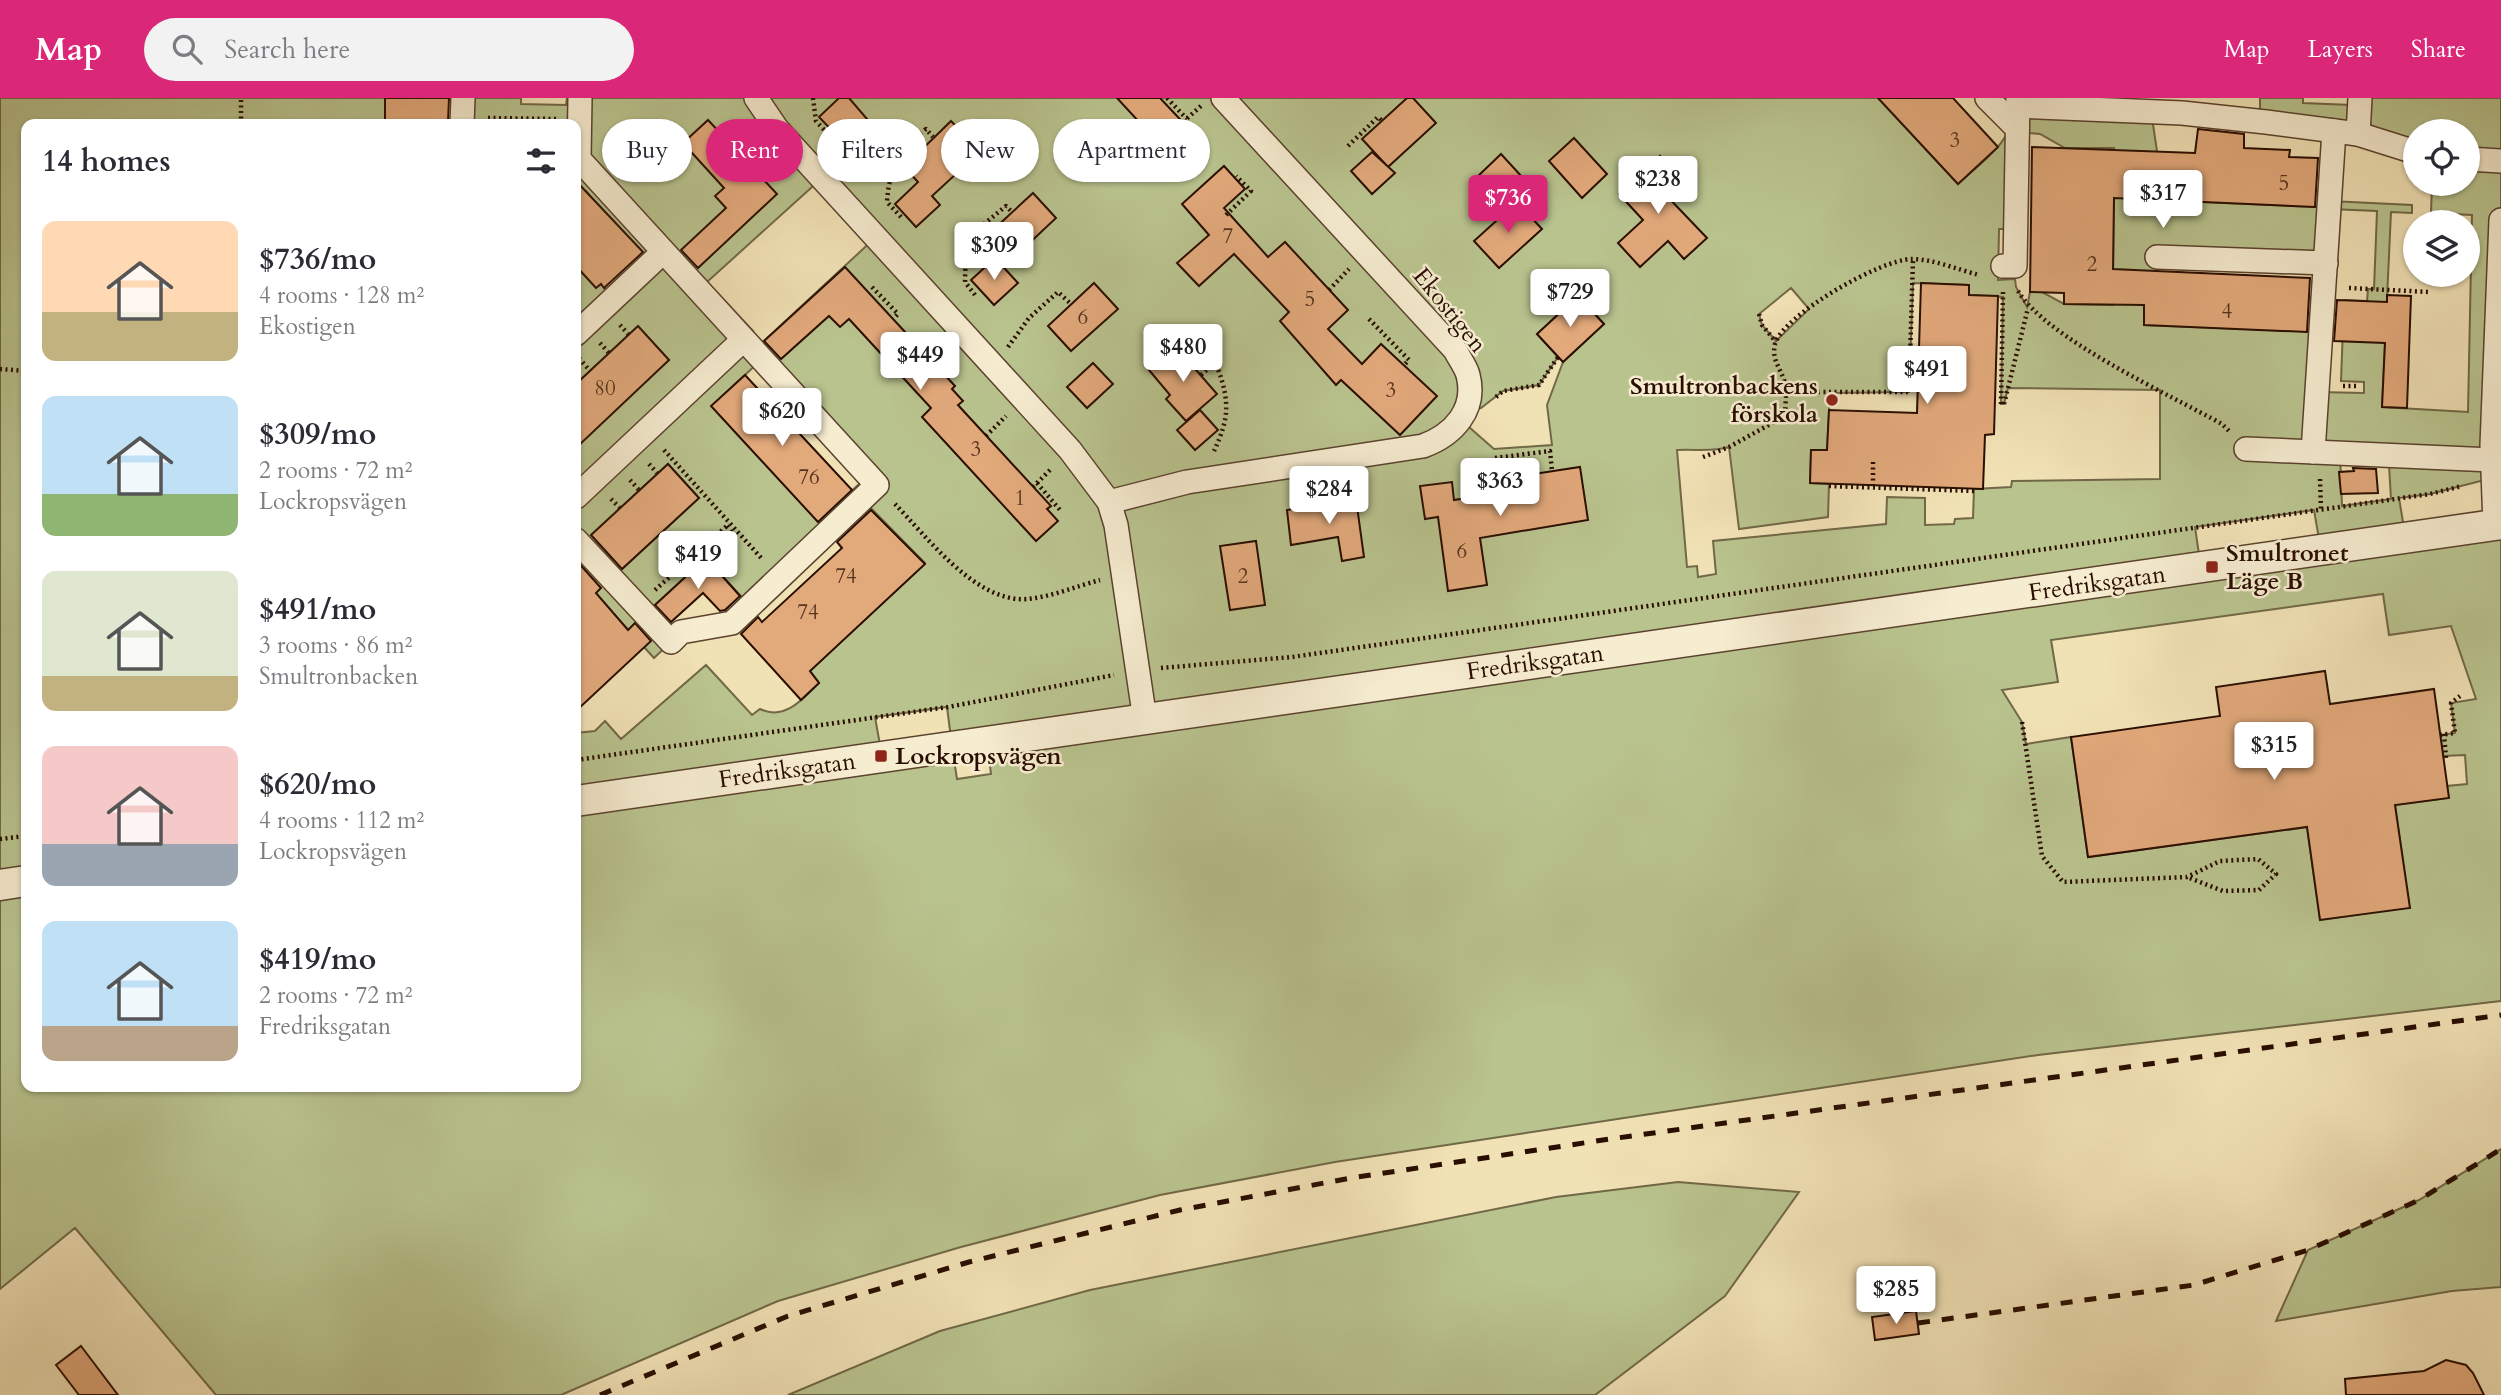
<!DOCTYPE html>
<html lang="en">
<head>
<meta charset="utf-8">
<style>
  :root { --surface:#fff; --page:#f2f2f3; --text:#2b2b33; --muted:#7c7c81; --accent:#db2777 }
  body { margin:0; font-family:Cardo,serif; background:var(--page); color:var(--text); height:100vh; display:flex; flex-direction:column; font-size:26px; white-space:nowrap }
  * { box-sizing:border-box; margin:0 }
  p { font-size:23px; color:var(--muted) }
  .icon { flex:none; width:38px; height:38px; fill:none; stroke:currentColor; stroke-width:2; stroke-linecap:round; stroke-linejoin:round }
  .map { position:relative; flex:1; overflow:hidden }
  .drawer { position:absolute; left:21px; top:21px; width:560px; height:973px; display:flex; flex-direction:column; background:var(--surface); border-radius:14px; box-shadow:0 2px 5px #0004 }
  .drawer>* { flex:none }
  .banner { position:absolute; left:602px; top:21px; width:665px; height:63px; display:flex; gap:14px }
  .controls { position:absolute; left:2403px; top:21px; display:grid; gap:14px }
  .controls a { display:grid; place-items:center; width:77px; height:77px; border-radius:50%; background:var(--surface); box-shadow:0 2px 5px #0004; font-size:35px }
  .price { position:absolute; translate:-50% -60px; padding:0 16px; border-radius:7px; background:#fff; color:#222; font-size:23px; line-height:46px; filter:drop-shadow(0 2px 4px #0008) }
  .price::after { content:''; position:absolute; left:50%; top:42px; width:21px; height:16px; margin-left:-10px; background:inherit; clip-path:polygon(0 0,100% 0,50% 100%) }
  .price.active { background:var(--accent); color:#fff }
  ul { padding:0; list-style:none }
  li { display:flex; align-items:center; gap:21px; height:175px; padding:0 21px }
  li span { display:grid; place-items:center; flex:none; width:196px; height:140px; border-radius:14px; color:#555 }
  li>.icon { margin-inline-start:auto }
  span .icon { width:84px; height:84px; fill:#fffc; stroke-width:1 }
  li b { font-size:30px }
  h2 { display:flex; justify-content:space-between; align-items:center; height:84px; padding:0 21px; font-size:30px }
  .chip { padding:0 24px; border-radius:32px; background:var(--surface); box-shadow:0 2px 5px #0004; font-size:24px; line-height:63px }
  .chip.active { background:var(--accent); color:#fff }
  header { display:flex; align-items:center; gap:42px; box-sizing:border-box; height:98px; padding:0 35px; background:var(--accent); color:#fff }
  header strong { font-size:33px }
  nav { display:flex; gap:38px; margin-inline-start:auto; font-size:24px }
  .search { width:490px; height:63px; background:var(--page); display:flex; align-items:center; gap:18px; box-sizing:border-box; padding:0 24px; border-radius:38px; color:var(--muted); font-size:26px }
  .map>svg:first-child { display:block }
</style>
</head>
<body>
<header>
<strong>Map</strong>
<div class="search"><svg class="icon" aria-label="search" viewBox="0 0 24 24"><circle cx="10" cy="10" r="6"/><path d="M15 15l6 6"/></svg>Search here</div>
<nav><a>Map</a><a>Layers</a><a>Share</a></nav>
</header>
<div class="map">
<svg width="2501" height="1297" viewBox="0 0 2501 1297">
  <rect width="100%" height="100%" fill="#f1e2b6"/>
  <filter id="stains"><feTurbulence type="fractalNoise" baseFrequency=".00286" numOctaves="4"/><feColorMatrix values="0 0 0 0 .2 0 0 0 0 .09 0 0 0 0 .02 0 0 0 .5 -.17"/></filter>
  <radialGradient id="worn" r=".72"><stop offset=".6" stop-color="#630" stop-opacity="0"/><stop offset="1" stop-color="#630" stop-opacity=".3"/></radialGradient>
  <g fill="#b9c38e" stroke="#716847" stroke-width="2" fill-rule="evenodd">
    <path d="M0 0H385V23L451 24 458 0H521V6L566 7 567 0H1878L1958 86C1984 62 2012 44 2017 8L2151 13 2157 53 2155 102 2318 109 2330 103 2412 107V115L2391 114 2382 309 2468 314 2472 117 2431 115 2432 86H2468V33H2415V54L2358 36 2360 0H2501V903L2038 957 1335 1064 1160 1097 961 1149 778 1203 561 1297H216L75 1130 0 1191ZM26 26H576V91L581 97 586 93 642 163 609 194 601 186 596 190 577 169 581 165 576 159V286L638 229 669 262 576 349V475L654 560 671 544 645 516 706 460 750 508 862 401 925 465 810 573 819 585C803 601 785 623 760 611L752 617 706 567 621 641 605 623 595 633 576 635V989H26ZM2028 35 2040 36 2065 50H2114L2113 207 2064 206 2042 194H2030L2027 209 2016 189 2015 181 1998 182 1999 131H2016ZM822 80 876 139 753 253 743 242 753 233 707 184ZM2330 111 2377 113 2374 191H2368L2367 203 2344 202 2341 283 2364 284V295L2318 294 2321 234 2144 227 2146 173H2157V159L2326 165ZM1913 185 1968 187 1969 197 2003 199 2001 306H2004L2008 290 2160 292V381L2012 383 2011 389 1974 391 1973 420 1955 421 1954 426 1925 427V400L1887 399 1886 426 1713 443 1716 476 1698 479 1697 468 1687 469 1677 352C1695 351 1713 354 1729 349L1739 431 1828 419 1829 386 1810 385 1811 352H1827L1830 295 1909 294ZM1791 190 1809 211 1776 243 1762 227 1759 216ZM1578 198 1604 226 1563 264 1547 307 1552 347 1494 351 1461 322 1466 311 1481 310 1503 293 1539 287 1558 259 1537 236ZM761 262 868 378 818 423 712 308ZM2340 355 2389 367 2391 401 2342 408ZM668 366 699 400 622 471 591 437ZM2492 380 2495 427 2408 454 2399 400 2430 396ZM2314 412 2321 453 2201 470 2195 429ZM2383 496 2389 537 2451 528 2476 601 2451 605 2455 635 2440 637 2443 658 2465 657 2467 686 2447 688 2448 700 2395 707 2409 809 2320 822 2307 729 2088 759 2071 639 2026 646 2022 624 2002 592 2058 584 2051 542ZM947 609 952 648 882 658 875 619ZM987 644 991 676 957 681 952 649Z"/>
    <path d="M2260 0H2303V5L2351 7 2349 34 2260 24Z"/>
    <path d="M2501 1051V1189L2452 1193 2276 1223 2308 1152 2419 1102Z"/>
    <path d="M1678 1084 1799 1094 1725 1198 1595 1297H788L940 1233 1090 1192 1556 1099Z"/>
  </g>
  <g fill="#e2a97b" stroke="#290d00" stroke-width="2">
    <path d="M385 0H449L448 24 385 23Z"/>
    <path d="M839 0H849L867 21 842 43 819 19Z"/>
    <path d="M1117 0H1160L1193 35 1151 74 1135 56 1153 39Z"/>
    <path d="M1407 0H1413L1436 25 1388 69 1362 41Z"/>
    <path d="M1878 0H1953L1998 49 1958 86Z"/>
    <path d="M708 22 777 96 698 170 681 152 726 110 715 98 724 90 683 45Z"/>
    <path d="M951 23 977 50 953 72 956 76 932 98 940 107 916 129 895 106 918 84 904 69Z"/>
    <path d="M2198 31 2244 36V50L2290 52 2289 59 2318 60 2315 109 2114 100 2113 171 2310 180 2307 234 2144 227V207L2064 206V195L2030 194 2032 49 2195 55Z"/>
    <path d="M1574 40 1607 76 1582 100 1549 63Z"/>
    <path d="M1372 54 1395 75 1372 96 1351 73Z"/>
    <path d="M1501 56 1523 80 1499 104 1476 80Z"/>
    <path d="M1660 58 1680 80 1664 95 1707 140 1684 161 1668 143 1640 169 1618 145 1643 122 1619 96Z"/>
    <path d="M1224 68 1245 91 1224 110 1268 159 1285 144 1348 212 1328 231 1362 266 1381 246 1437 298 1400 337 1341 282 1336 287 1280 223 1289 214 1234 156 1199 188 1177 165 1209 137 1182 106Z"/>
    <path d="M576 83 643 154 604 190 601 186 596 190 576 168Z"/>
    <path d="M1033 95 1056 120 1004 169 981 143Z"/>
    <path d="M1517 104 1542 131 1499 170 1474 143Z"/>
    <path d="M995 160 1018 185 994 207 971 182Z"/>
    <path d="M845 169 955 288 952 291 963 303 958 307 1051 408 1047 411 1058 423 1036 443 922 319 931 310 849 221 840 229 829 218 781 261 764 243Z"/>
    <path d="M1094 185 1118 211 1071 253 1048 228Z"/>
    <path d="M1921 185 1969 187V197L1998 198 1994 336 1985 337 1983 391 1810 385 1811 352H1827L1829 312 1917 315Z"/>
    <path d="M2387 197 2411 198 2407 310 2382 309 2385 245 2334 243 2337 202 2387 204Z"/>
    <path d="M1578 198 1604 226 1563 264 1537 236Z"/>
    <path d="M638 228 669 262 576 350V286Z"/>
    <path d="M1176 249 1217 296 1186 323 1166 301 1170 297 1149 272Z"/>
    <path d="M1093 265 1113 286 1087 310 1067 289Z"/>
    <path d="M745 277 852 392 818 424 711 308Z"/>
    <path d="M1200 312 1218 332 1195 352 1177 332Z"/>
    <path d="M668 366 699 400 622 471 591 437Z"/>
    <path d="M1580 369 1588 422 1480 440 1487 487 1448 493 1438 419 1425 421 1420 388 1452 384 1454 402 1516 392 1514 379Z"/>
    <path d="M2353 370 2376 371 2378 395 2341 396 2339 374 2354 373Z"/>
    <path d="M1356 401 1364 459 1342 463 1338 439 1291 447 1287 412Z"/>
    <path d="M871 412 925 466 810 573 819 585 801 602 741 536 758 519 762 524 842 450 837 444Z"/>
    <path d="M1256 443 1265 507 1230 512 1220 448Z"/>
    <path d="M706 460 740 498 725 512 720 513 703 495 671 524 655 507Z"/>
    <path d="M576 462 601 490 596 495 628 532 635 525 651 543 576 613Z"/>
    <path d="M2325 573 2330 606 2434 591 2449 700 2395 707 2410 810 2320 822 2307 729 2088 759 2071 639 2220 618 2216 589Z"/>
    <path d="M1916 1213 1919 1236 1875 1242 1872 1219Z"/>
    <path d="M81 1248 118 1297H79L56 1267Z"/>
    <path d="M2446 1262 2466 1267 2473 1275 2484 1297H2346L2345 1281 2424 1273Z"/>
  </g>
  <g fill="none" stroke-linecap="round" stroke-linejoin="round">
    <g stroke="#5b422e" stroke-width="26">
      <g id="minor">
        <path d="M756 0 777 31 1070 352 1109 404 1116 427 1145 622"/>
        <path d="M1987 0 2017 30"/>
        <path d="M2017 8 2182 15 2266 24 2358 36 2415 54"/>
        <path d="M462 26 463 0"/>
        <path d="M2358 36 2360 0"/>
        <path d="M2468 61 2501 63"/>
        <path d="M2157 159 2326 165"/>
        <path d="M2003 168H2015L2018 0"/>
        <path d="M576 236 662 155"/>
        <path d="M2246 351 2492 362"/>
        <path d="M2313 354 2334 33"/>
        <path d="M576 399 743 242"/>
        <path d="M1109 404 1187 384 1423 348C1453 337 1477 312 1468 277 1466 269 1459 260 1455 252L1223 0"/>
        <path d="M2495 427 2492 347 2501 122"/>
        <path d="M576 442 671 544 681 534 732 525 877 387 579 61 580 0"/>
      </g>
    </g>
    <g stroke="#5b422e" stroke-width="33">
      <g id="tertiary">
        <path d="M576 703 2501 426"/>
        <path d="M0 787 26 783"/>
      </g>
    </g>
    <g stroke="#290d00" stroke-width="4.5" stroke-dasharray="2 3.5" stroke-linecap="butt">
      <path d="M813 0 816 23 828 36"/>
      <path d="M1167 0 1187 21"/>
      <path d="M488 20 556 21"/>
      <path d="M1183 24 1201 8"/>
      <path d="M241 26V0"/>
      <path d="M734 44 746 32"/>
      <path d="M1348 48 1378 19 1382 23"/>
      <path d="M1226 117 1251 93 1236 78"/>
      <path d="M901 119 887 104C889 71 900 51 926 31L933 39"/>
      <path d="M872 189 898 216 893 221"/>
      <path d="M2349 190 2429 194"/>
      <path d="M1329 192 1349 171"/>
      <path d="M2018 193C2046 240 2170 297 2222 326L2230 334"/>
      <path d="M2003 194 2001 306H2004"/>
      <path d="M975 197 965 184 966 141 1006 108 1012 114"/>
      <path d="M1759 216 1762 227 1776 244"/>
      <path d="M1369 221 1409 262 1404 267"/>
      <path d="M620 227 629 237"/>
      <path d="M600 245 609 255"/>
      <path d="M1008 249 1029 220 1058 194 1071 206"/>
      <path d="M579 260 590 273"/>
      <path d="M938 270 950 258"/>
      <path d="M0 271 26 273"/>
      <path d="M1201 277 1211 268 1218 271C1230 304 1229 321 1214 353"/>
      <path d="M2343 288H2359"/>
      <path d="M1785 294H1909L1913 161"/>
      <path d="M1496 299 1503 293 1539 287 1558 259"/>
      <path d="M2004 306 2028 210"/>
      <path d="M986 338 1006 318"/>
      <path d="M664 352 763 462"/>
      <path d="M1703 359 1729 349 1785 318C1785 308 1787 296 1785 286 1782 271 1771 263 1775 246 1783 217 1881 161 1912 161 1933 161 1959 172 1979 177"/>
      <path d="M1495 360 1550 353 1552 373"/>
      <path d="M1873 364V388"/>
      <path d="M649 366 657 375"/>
      <path d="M2320 381 2321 411"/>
      <path d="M630 382 639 392"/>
      <path d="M1037 385 1060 412"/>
      <path d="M1829 388 1974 393"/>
      <path d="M1033 389 1052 370"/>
      <path d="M611 401 620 410"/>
      <path d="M895 406C927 439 976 505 1027 501 1051 499 1077 488 1100 482"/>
      <path d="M727 428 733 436"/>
      <path d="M655 492 729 426"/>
      <path d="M1161 570 1292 559 2430 396 2462 388"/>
      <path d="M2022 624 2042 758 2063 784 2187 779 2220 763 2258 761 2276 776 2259 792 2223 793 2187 779"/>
      <path d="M2444 636 2446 660"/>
      <path d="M2440 637 2455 635 2451 605 2460 598"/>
      <path d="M576 662 948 609 1114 577"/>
      <path d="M0 741 26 738"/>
    </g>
    <use href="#minor" stroke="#f6ecd0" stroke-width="23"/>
    <use href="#tertiary" stroke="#f6ecd0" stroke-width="30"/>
    <g stroke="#290d00" stroke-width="5" stroke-dasharray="12 12" stroke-linecap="butt">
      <path d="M1918 1225 2194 1187 2308 1152 2419 1102 2501 1051"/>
      <path d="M600 1297 788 1218 969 1164 1180 1112 1351 1080 1610 1041 2501 917"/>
    </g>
  </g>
  <g fill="#8f2418" stroke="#f6ecd0" stroke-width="2.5">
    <circle cx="1832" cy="302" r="7"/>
    <rect x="2205" y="462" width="14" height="14" rx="3.5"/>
    <rect x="874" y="651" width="14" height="14" rx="3.5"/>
  </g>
  <g text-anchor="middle" stroke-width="5" stroke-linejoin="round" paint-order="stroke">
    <g font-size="21" fill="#57341f">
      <text x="1955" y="49">3</text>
      <text x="2284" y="92">5</text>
      <text x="1228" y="145">7</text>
      <text x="2092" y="173">2</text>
      <text x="1310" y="208">5</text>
      <text x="2227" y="220">4</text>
      <text x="1083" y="226">6</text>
      <text x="605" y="297">80</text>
      <text x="1391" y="299">3</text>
      <text x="976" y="358">3</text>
      <text x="809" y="386">76</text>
      <text x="1020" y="407">1</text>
      <text x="1462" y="460">6</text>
      <text x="846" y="485">74</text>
      <text x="1243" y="485">2</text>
      <text x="808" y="521">74</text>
    </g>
    <g font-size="24" fill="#290d00" stroke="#f6ecd0">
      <text transform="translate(1450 212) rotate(51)" y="8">Ekostigen</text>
      <text transform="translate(2097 485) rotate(-8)" y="8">Fredriksgatan</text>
      <text transform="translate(1535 564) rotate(-8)" y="8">Fredriksgatan</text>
      <text transform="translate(787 672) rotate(-8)" y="8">Fredriksgatan</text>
    </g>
    <g font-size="24" font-weight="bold" fill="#290d00" stroke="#f6ecd0" text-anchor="start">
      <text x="1818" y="296" text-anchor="end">Smultronbackens<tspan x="1818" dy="28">förskola</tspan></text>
      <text x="2226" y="463">Smultronet<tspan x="2226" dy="28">Läge B</tspan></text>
      <text x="895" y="666">Lockropsvägen</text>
    </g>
  </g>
  <rect width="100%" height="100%" filter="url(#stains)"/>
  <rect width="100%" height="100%" fill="url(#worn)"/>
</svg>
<div class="controls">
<a><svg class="icon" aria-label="locate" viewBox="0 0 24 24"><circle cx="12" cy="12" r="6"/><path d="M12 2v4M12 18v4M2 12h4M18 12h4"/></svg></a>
<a><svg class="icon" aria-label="layers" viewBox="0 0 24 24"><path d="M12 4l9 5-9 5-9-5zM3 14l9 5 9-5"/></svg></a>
</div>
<b class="price" style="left:1658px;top:118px">$238</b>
<b class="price" style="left:2163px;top:132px">$317</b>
<b class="price active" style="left:1508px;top:137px">$736</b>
<b class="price" style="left:994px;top:184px">$309</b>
<b class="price" style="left:1570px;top:231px">$729</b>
<b class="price" style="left:1183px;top:286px">$480</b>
<b class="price" style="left:920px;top:294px">$449</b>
<b class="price" style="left:1927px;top:308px">$491</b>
<b class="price" style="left:782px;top:350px">$620</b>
<b class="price" style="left:1500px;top:420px">$363</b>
<b class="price" style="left:1329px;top:428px">$284</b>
<b class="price" style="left:698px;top:493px">$419</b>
<b class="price" style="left:2274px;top:684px">$315</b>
<b class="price" style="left:1896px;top:1228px">$285</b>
<div class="banner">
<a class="chip">Buy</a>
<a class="chip active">Rent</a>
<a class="chip">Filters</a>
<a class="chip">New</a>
<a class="chip">Apartment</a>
</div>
<section class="drawer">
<h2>14 homes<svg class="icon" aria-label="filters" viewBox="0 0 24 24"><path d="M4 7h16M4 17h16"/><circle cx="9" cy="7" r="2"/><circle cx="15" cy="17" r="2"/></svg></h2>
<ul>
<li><span style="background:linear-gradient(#ffd9b3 65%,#c2b280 0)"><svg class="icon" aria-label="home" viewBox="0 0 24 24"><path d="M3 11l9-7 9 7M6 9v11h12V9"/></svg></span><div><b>$736/mo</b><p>4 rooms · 128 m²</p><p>Ekostigen</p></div></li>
<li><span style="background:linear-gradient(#bfe0f5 70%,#8fb573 0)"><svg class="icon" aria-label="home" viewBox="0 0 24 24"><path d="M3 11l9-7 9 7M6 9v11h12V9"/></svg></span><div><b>$309/mo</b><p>2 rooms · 72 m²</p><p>Lockropsvägen</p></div></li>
<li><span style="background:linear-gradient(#dfe7d0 75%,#c2b280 0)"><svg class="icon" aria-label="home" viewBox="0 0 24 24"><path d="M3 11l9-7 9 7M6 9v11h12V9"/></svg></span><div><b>$491/mo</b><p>3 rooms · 86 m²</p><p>Smultronbacken</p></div></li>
<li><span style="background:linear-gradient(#f6c9c9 70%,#9aa5b1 0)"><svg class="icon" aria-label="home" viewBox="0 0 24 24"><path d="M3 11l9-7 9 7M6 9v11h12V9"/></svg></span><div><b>$620/mo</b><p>4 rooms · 112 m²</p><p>Lockropsvägen</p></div></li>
<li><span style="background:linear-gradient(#bfe0f5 75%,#b9a48a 0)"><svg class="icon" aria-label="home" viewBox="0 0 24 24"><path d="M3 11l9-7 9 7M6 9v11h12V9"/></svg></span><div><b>$419/mo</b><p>2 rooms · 72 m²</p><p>Fredriksgatan</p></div></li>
</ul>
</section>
</div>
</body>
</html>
